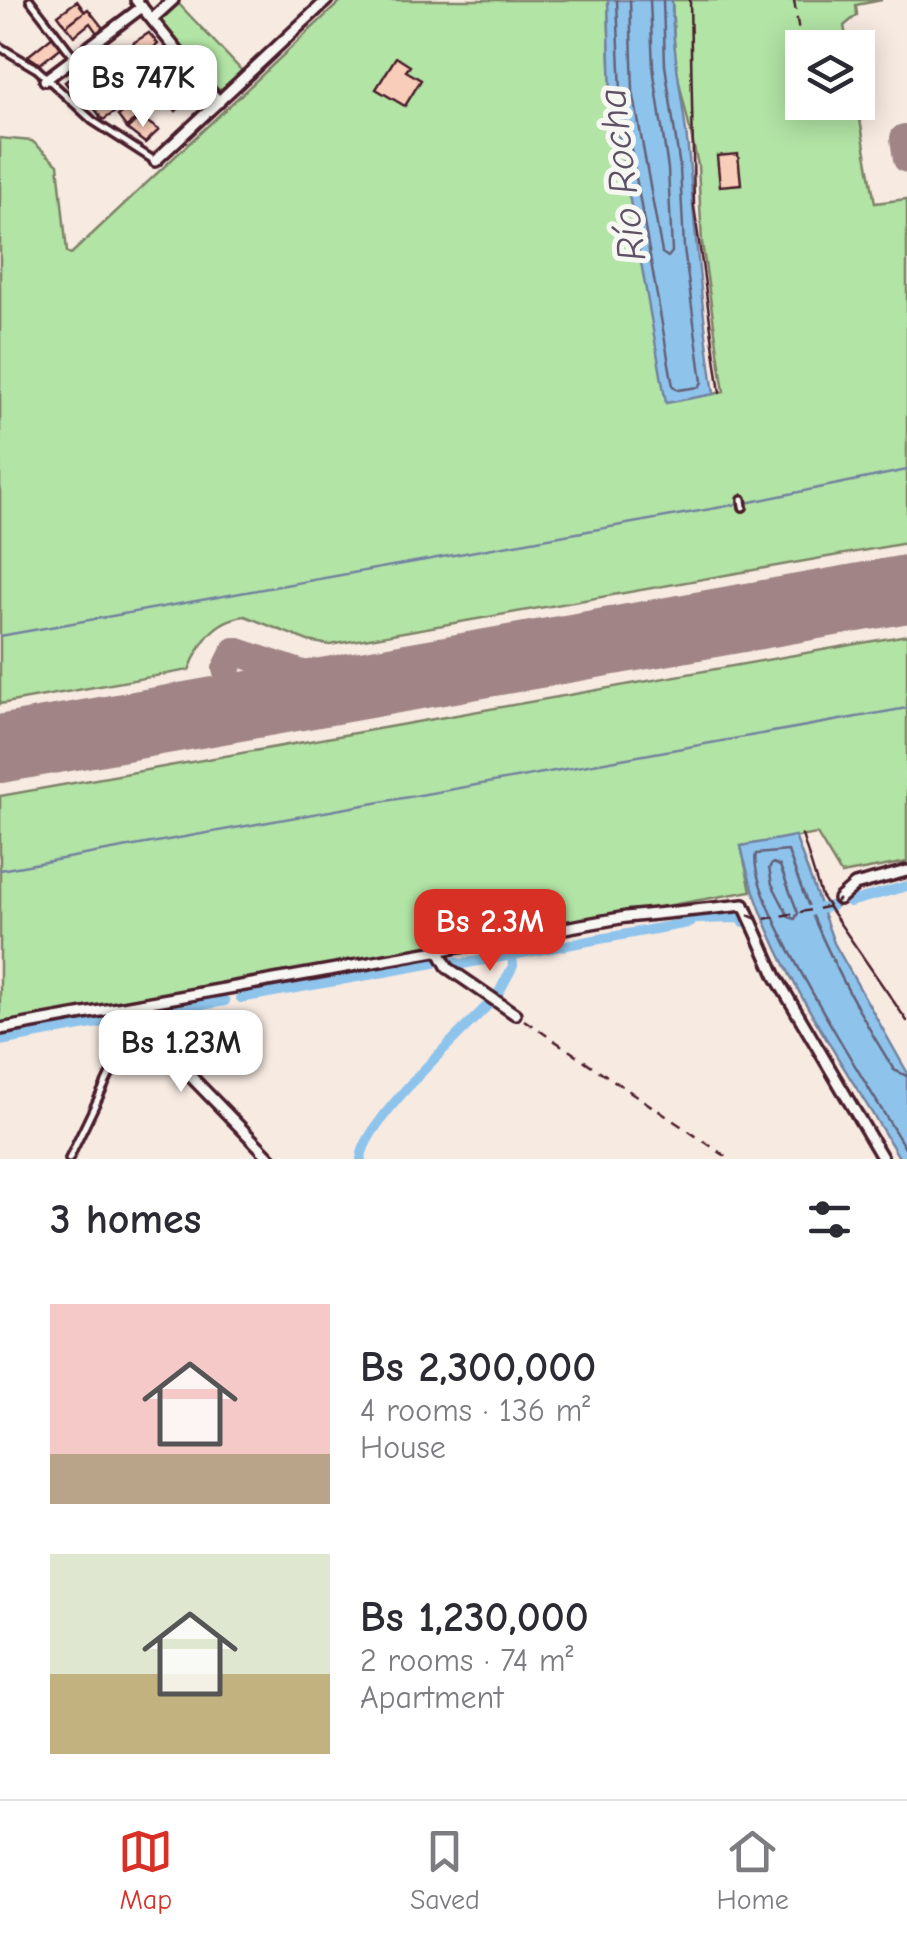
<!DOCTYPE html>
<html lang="en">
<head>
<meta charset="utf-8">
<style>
  :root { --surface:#fff; --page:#f2f2f3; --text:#2b2b33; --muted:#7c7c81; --line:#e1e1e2; --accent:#d93025 }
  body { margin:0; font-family:"Comic Neue",sans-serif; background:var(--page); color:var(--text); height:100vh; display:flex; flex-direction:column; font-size:38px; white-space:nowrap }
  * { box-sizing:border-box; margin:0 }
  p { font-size:32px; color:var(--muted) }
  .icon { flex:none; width:55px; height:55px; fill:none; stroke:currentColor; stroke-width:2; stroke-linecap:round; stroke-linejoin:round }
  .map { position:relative; height:1159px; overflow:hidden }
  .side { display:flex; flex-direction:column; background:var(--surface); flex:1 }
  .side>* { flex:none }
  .buttons { position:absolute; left:785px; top:30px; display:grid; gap:20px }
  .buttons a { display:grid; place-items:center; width:90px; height:90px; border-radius:0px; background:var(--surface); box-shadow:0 5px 25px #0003; font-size:50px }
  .price { position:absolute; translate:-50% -85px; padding:0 22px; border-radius:20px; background:#fff; color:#222; font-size:32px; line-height:65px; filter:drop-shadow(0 2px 5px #0008) }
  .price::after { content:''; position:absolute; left:50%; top:60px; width:30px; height:22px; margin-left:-15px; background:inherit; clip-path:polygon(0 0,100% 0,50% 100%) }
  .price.current { background:var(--accent); color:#fff }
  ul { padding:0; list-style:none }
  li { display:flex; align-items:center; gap:30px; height:250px; padding:0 50px }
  li span { display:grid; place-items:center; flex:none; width:280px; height:200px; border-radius:0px; color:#555 }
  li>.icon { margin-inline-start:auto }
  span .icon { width:120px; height:120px; fill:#fffc; stroke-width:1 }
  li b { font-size:42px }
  h2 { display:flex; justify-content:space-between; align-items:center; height:120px; padding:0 50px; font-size:42px }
  .menu { display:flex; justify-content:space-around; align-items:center; height:140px; border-top:2px solid var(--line); background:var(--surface); font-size:28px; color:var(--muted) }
  .menu a { display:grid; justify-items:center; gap:5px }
  .menu .current { color:var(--accent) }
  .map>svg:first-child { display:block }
</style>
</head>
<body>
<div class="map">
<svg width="907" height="1159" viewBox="0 0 907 1159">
  <rect width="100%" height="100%" fill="#f7eae1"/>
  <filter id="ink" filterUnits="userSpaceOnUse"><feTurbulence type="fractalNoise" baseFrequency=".01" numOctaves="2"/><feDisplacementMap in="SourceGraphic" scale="20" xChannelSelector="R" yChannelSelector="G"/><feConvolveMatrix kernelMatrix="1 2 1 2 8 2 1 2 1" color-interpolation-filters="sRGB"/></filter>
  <g filter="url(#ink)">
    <g fill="#b2e4a5" stroke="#7e8268" stroke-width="2.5">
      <path d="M342 0H608L611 93 667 402 724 392 702 243 698 165 675 64 672 0H882L856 5 857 15 844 26 848 47 802 48V102L857 103 875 203 907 199V543L330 645 308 641 245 616C213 620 200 643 189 670L0 704V138L32 141 58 164 67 252 71 254Z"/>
      <path d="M178 3 242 71 219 91 161 22V18Z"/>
      <path d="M907 635V862L841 874 817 834 741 846 751 891 0 1023V796Z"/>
    </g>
    <g fill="#8ec4ec" stroke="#73829f" stroke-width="2.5">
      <path d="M608 0H672C672 58 686 113 690 170 696 245 703 319 714 394L666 403 611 93Z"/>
      <path d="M795 836 834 943 907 1072V1159H900C842 1060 766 960 741 846Z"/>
    </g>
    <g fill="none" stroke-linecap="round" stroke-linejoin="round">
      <g stroke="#656178" stroke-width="2.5">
        <path d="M617 0 621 93 673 386 678 390 699 387 702 382 684 248 680 168 665 65 663 0"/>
        <path d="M630 0 633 91 662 253 668 257 672 252 668 169 653 67 650 0"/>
        <path d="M773 863 780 866 798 913 795 919 789 917 772 884 769 868Z"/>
        <path d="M907 1076 894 1070C851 1001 814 929 788 851L756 854C745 898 879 1102 907 1152"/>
      </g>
      <g stroke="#73829f" stroke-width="2.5">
        <path d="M0 636 750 502 907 470"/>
        <path d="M0 870 907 708"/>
      </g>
      <g stroke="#8ec4ec" stroke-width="10">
        <path d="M850 902 907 886"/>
        <path d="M809 911 832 906"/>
        <path d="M454 962 462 964 688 923 695 919 741 918 743 923"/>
        <path d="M498 994 513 966 512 955"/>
        <path d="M241 998 434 963"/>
        <path d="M145 1015 225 1001"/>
        <path d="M0 1041 125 1018"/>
        <path d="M361 1159C363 1123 462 1032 490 1003"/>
      </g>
      <g stroke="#a08486" stroke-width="28">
        <path d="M904 138 907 159"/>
        <path d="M226 669 235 651 344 688"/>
      </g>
      <path stroke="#a08486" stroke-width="68" d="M0 749 907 589"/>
    </g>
    <g fill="#f8cdb9" stroke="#4a1f2b" stroke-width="2.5">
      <path d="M77 1 85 12 66 26 58 15Z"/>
      <path d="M88 9 103 28 97 33 90 23 74 36 66 26Z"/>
      <path d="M149 33 158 44 143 56 133 43Z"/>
      <path d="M54 35 63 46 40 64 28 56Z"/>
      <path d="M135 49 148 65 137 74 124 58Z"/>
      <path d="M396 57 410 66 406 71 421 80 405 106 376 89Z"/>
      <path d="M164 58 174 68 150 82 144 73Z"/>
      <path d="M118 62 131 78 118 87 107 72Z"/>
      <path d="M96 63 113 86 101 95 83 72Z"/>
      <path d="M174 71 182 81 158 98 150 88Z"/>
      <path d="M78 72 96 95 83 105 65 82Z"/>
      <path d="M184 85 192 95 176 111 167 98Z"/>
      <path d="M110 99 118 110 103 120 95 109Z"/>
      <path d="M132 106 140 117 126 127 118 116Z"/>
      <path d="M140 117 159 130 145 143 127 129Z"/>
      <path d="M738 154 741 184 720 186 717 156Z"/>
    </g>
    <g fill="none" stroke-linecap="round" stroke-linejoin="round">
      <g stroke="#4a1f2b" stroke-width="12">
        <g id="lane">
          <path d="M30 0 74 57"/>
          <path d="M0 47 37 69 93 121 155 161"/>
          <path d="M742 499 743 507"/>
          <path d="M69 1159 135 1022"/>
        </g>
      </g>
      <g stroke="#4a1f2b" stroke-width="16">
        <g id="street">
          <path d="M136 0 219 102"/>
          <path d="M152 19 173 0"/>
          <path d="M45 80 142 7"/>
          <path d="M155 161 327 0"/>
          <path d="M839 899 855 885 907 871"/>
          <path d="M438 950 448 968 515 1014"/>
          <path d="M131 1006 136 1020 271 1159"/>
          <path d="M0 1029 626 917 744 905 776 977 883 1159"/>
        </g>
      </g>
      <g stroke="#4a1f2b" stroke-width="2.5" stroke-dasharray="10 8" stroke-linecap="butt">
        <path d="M794 0 800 39"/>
        <path d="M524 1020 730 1159"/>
      </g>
      <use href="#lane" stroke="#f6f6f2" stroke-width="5"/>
      <use href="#street" stroke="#f6f6f2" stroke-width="9"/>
      <g stroke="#4a1f2b" stroke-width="2.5">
        <path d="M690 0 694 206 720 393"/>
        <path d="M802 835 821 896 907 1021"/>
      </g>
      <path stroke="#4a1f2b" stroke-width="2.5" stroke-dasharray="10 8" stroke-linecap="butt" d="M748 915 759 920 832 906 839 899"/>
    </g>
  </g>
  <g text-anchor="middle" stroke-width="10" stroke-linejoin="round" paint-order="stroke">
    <g font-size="40" font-style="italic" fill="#5e5165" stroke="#f6f6f2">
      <text transform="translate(621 175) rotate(-97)" y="14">Río Rocha</text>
    </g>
  </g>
</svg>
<div class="buttons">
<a><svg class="icon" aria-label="layers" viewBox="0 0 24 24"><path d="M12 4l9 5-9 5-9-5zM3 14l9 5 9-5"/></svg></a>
</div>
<b class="price" style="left:143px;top:130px">Bs 747K</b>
<b class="price current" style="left:490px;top:974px">Bs 2.3M</b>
<b class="price" style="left:181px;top:1095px">Bs 1.23M</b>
</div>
<section class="side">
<h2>3 homes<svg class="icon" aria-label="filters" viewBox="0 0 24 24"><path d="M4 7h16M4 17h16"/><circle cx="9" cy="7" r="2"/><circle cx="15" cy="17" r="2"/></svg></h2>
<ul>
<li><span style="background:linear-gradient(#f6c9c9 75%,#b9a48a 0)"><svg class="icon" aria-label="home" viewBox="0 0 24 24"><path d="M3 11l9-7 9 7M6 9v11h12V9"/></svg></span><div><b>Bs 2,300,000</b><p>4 rooms · 136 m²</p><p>House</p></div></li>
<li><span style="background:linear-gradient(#dfe7d0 60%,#c2b280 0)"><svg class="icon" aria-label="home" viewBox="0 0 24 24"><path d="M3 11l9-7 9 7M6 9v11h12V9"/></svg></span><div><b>Bs 1,230,000</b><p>2 rooms · 74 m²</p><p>Apartment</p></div></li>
</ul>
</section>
<nav class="menu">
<a class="current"><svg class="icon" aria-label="map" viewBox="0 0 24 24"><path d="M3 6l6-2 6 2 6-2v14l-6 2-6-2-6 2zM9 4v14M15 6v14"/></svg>Map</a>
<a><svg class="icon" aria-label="saved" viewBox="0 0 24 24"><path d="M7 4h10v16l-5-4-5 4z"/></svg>Saved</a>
<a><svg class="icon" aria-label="home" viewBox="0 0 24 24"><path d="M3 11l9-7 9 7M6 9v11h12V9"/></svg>Home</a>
</nav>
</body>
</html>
